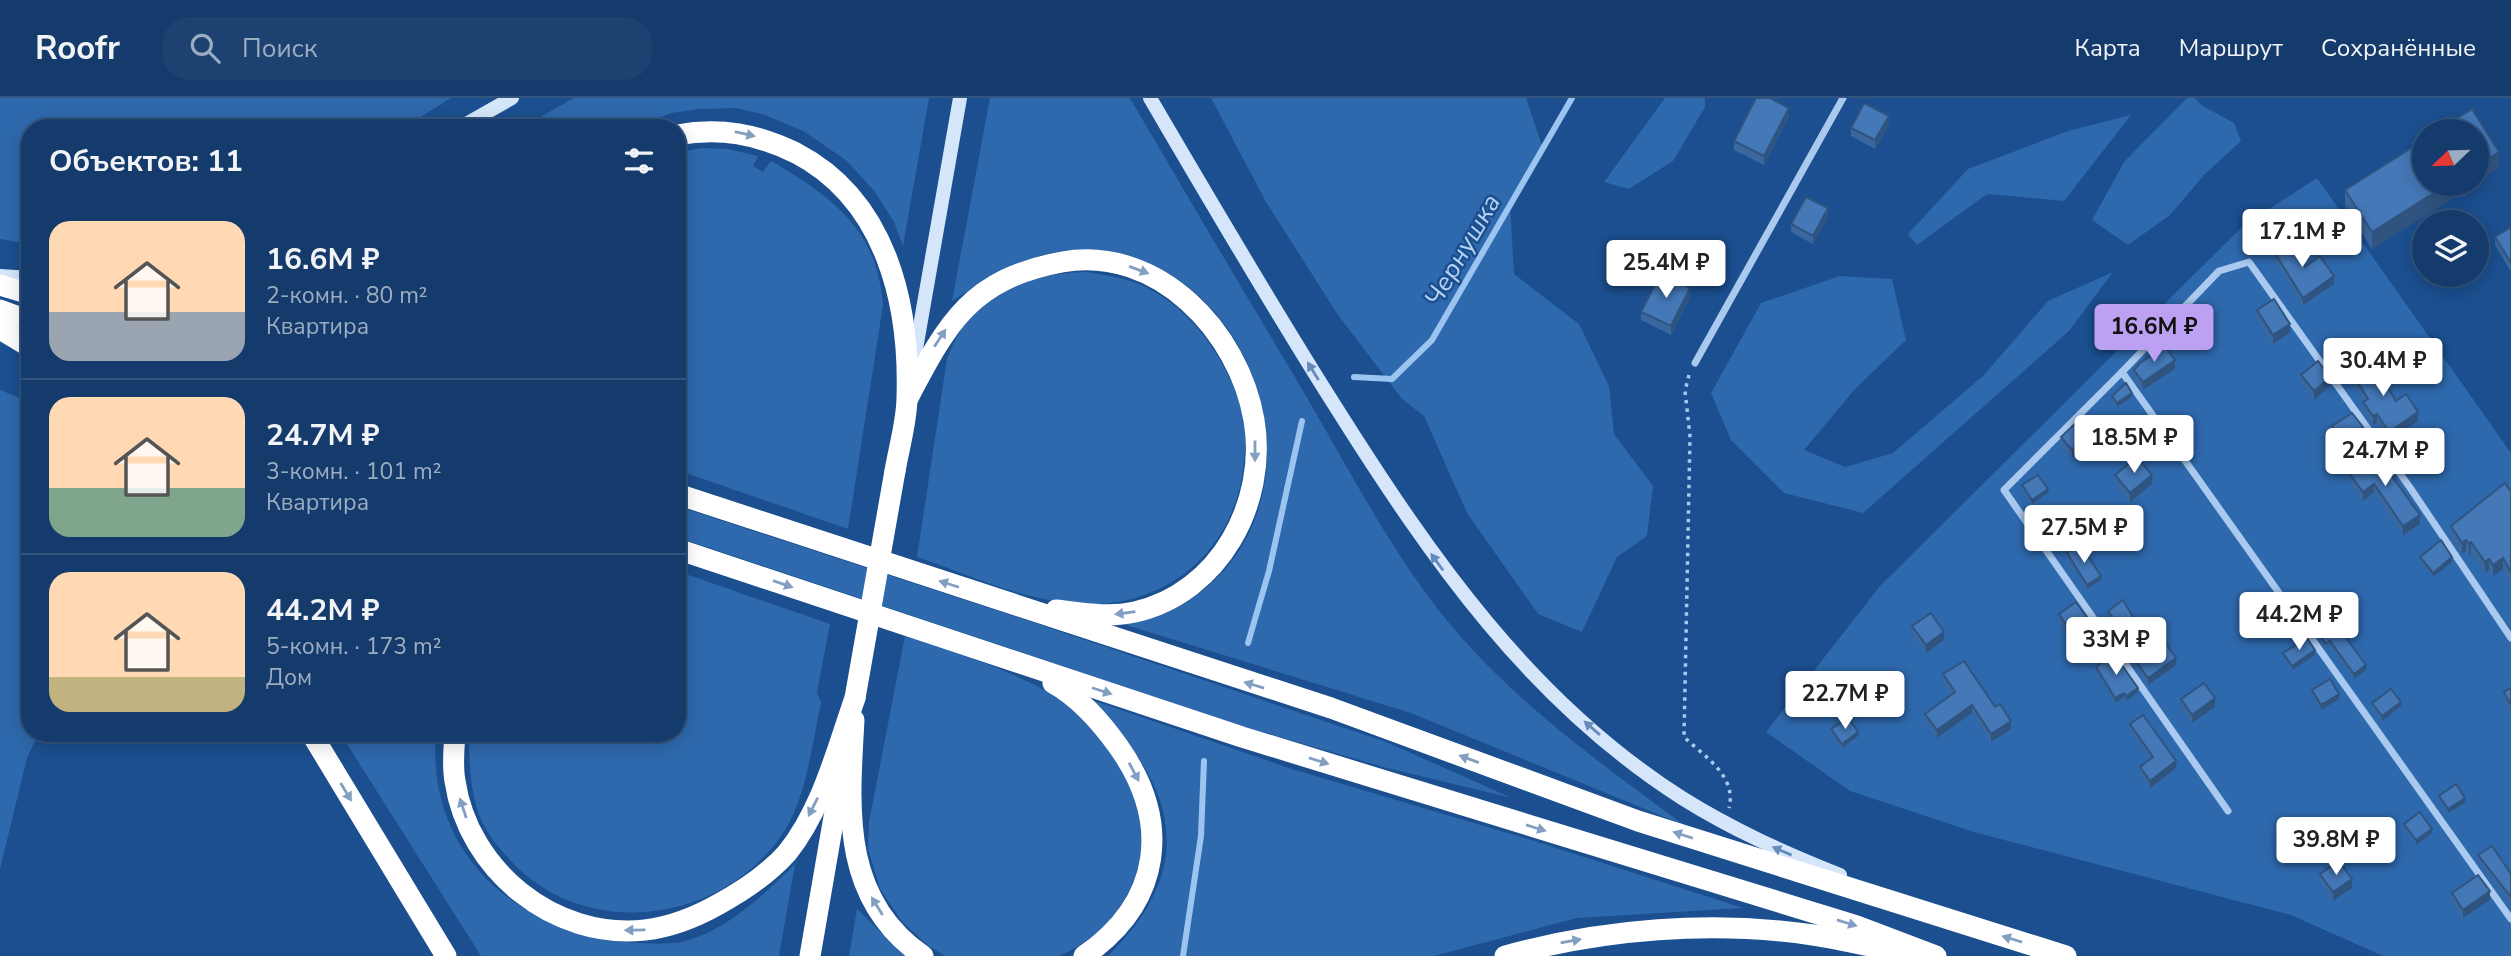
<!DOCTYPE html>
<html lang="ru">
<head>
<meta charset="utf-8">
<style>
  :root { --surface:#143b6b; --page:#1d4271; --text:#f1f3f6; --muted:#9dadc1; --line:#33557e; --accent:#bca0f2 }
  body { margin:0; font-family:"Nunito Sans",sans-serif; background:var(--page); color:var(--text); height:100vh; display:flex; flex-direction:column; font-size:26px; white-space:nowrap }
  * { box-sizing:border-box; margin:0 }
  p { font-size:23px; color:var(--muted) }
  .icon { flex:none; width:38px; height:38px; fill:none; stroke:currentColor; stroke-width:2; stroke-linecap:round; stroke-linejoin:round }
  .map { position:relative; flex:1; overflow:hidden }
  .details { position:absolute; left:21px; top:21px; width:665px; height:623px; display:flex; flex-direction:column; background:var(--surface); border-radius:28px; box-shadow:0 4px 18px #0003,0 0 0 2px var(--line) }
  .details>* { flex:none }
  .needle { width:46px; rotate:247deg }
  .tools { position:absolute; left:2412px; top:21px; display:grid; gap:14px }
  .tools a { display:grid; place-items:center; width:77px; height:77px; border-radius:50%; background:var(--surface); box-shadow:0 4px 18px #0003,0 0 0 2px var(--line); font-size:35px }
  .price { position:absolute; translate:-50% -60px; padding:0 16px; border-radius:7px; background:#fff; color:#222; font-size:23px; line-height:46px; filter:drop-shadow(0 2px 4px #0008) }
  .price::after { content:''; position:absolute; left:50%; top:42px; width:21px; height:16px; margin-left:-10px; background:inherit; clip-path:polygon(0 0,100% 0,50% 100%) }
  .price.on { background:var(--accent); color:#111 }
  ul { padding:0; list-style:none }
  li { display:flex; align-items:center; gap:21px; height:175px; padding:0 28px }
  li+li { border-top:2px solid var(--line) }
  li span { display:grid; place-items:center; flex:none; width:196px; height:140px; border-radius:21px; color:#555 }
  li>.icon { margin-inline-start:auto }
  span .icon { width:84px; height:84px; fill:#fffc; stroke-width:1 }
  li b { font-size:30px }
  h2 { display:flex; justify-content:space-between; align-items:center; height:84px; padding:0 28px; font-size:30px }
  header { display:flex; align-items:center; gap:42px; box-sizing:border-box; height:98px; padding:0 35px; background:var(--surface); border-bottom:2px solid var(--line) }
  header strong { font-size:33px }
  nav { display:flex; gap:38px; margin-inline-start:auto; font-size:24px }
  .search { width:490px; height:63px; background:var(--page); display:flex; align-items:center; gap:18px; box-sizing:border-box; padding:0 24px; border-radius:28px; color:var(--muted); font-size:26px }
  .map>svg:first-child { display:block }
</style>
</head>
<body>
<header>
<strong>Roofr</strong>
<div class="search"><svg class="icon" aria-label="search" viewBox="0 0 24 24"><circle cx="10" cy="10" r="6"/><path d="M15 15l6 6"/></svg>Поиск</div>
<nav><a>Карта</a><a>Маршрут</a><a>Сохранённые</a></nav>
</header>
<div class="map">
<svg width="2511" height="858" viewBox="0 0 2511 858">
  <rect width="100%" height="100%" fill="#1b4f8f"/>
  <g fill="#2e69ad">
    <path d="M0 0H451L403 30H30V146L0 141Z"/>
    <path d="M574 0H929L903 148 894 124 875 94 847 63 805 34 765 17 736 10 700 11 671 15 634 30H521Z"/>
    <path d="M990 0H1130C1189 102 1250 203 1310 305 1355 382 1397 464 1455 532 1520 608 1604 668 1684 727L1411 615 1123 526C1143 521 1166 517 1184 506 1342 408 1257 145 1073 152 1030 154 987 181 952 203Z"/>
    <path d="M1211 0H1526L1542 48 1510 105 1514 176 1579 226 1609 288 1614 336 1653 388 1647 438 1617 459 1582 534 1538 516 1467 415 1424 318 1402 301 1338 217 1266 104Z"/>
    <path d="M1665 0H1705V9L1673 63 1629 91 1604 84Z"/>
    <path d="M2187 0H2195L2201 7 2234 25 2241 43 2204 77 2170 117 2128 147 2092 122 2124 64Z"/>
    <path d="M2131 17 2064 103 1987 96 1917 147 1908 136 1968 71 2068 33Z"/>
    <path d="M702 50 728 51 758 58 753 68 763 74 771 63C832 99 877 130 883 207L848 431 677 372V54Z"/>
    <path d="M2317 80 2511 355V858H2383L2291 817 1974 734 1850 693 1766 634 1880 488 2244 127Z"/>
    <path d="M1087 174C1110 178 1133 181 1153 193 1199 218 1234 274 1245 325 1247 336 1245 350 1244 362 1238 441 1182 500 1101 506 1039 510 975 479 917 459L947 261C969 199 1024 175 1087 174Z"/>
    <path d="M2113 174 2069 233 1863 415 1784 395 1731 342 1711 295 1761 205 1840 178 1892 181 1906 242 1855 291 1804 352 1845 369 1893 355 1983 278 2048 203Z"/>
    <path d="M0 292 18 299 30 313V635H39L27 660 0 771Z"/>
    <path d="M677 408 1035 525 1386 644 1512 700 1387 670 1235 626 677 439Z"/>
    <path d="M677 473 830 526 817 594 821 605C811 649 807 703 779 741 716 827 583 842 510 762 500 751 489 738 482 724 470 696 469 665 469 635H677Z"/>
    <path d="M905 538C948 553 994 566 1035 587 1100 622 1160 698 1137 774 1125 812 1095 843 1059 858H945L929 848 903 825 880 791 868 751 869 724Z"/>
    <path d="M1089 601 1292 671 1528 741 1743 810 1577 820 1434 858H1108C1202 766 1174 685 1089 601Z"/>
    <path d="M340 635H436C424 773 547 858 683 844 730 830 761 799 795 766L779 858H481Z"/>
    <path d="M857 811 905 858H849Z"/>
  </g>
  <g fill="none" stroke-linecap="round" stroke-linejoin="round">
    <g stroke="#9cc4f0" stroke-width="6">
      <path d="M1354 279 1392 281 1432 242 1572 0"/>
      <path d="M1248 545 1269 473 1302 323"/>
      <path d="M1183 858 1201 738 1204 663"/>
    </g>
    <path stroke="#a9c9ee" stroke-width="3.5" stroke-dasharray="3.5 5" stroke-linecap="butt" d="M1689 277 1685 293 1690 338 1684 639C1705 659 1737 678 1729 710"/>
    <g stroke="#a9c9ee" stroke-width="7">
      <path d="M1695 265 1843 0"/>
      <path d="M2122 274 2219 173 2249 164 2411 391 2511 540"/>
      <path d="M2228 713 2004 392 2122 274 2511 821"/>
    </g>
    <g stroke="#d6e6fa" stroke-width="14">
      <path d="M1150 0C1211 104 1272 209 1337 311 1431 460 1530 603 1682 700 1733 732 1785 755 1840 777"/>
      <path d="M459 30 512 0"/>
      <path d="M0 178 30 180"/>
      <path d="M913 268 960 0"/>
    </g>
    <g stroke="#fff" stroke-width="21">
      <path d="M677 37C720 29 757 36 796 55 886 102 910 205 907 299 907 323 899 349 895 373"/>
      <path d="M0 187 30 196"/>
      <path d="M0 212 30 223"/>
      <path d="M0 231 30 249"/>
      <path d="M908 300C948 224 971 181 1062 164 1158 147 1239 234 1254 322 1268 405 1219 495 1135 514 1108 520 1082 515 1056 512"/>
      <path d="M677 396 1331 610 1638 723 2066 858"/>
      <path d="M677 451 1242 639 1857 828 1936 858"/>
      <path d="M1053 585C1080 600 1100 623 1118 648 1172 724 1162 804 1084 858"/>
      <path d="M854 622C849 710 840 801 923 858"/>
      <path d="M311 635 446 858"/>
      <path d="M455 635C454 651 452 667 455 683 468 772 554 842 645 832 671 829 696 819 719 806 743 793 769 775 787 755 822 712 837 651 855 600"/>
      <path d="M810 858 840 684"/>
      <path d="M1505 858C1603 831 1712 822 1813 837 1841 841 1869 848 1897 854"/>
    </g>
    <path stroke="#fff" stroke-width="21" d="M855 600 895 373"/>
  </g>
  <g fill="#3a679d">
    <path d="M1789 18 1764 67 1734 52V43Z"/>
    <path d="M1889 27 1875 51 1851 38V30Z"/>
    <path d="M2424 86H2475L2372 151 2345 109V92Z"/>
    <path d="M1828 119 1813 146 1791 134V126Z"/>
    <path d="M2511 129V174L2495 147V139Z"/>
    <path d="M2271 149 2305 169 2334 186 2303 207 2271 157Z"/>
    <path d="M1690 199 1671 237 1641 222V214Z"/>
    <path d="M2257 212 2290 234 2273 246 2257 221Z"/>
    <path d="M2175 271 2143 292 2134 281V272Z"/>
    <path d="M2351 273 2396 303 2418 323 2389 342 2377 324 2373 327 2363 313V304L2364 303 2351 282Z"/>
    <path d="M2301 277 2330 288 2314 302 2301 285Z"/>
    <path d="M2112 298 2132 299 2117 309 2112 303Z"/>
    <path d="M2332 328 2363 334 2342 347 2332 332Z"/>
    <path d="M2061 339 2092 342 2072 360 2061 348Z"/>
    <path d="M2376 356 2420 426 2403 437 2374 394 2363 403 2349 384V375Z"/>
    <path d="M2115 377 2152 386 2130 404 2115 386Z"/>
    <path d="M2022 387 2048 395 2032 406 2022 392Z"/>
    <path d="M2511 394V485L2503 471 2493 478 2489 472 2485 475 2471 455 2469 457 2466 453 2462 456 2451 439V428Z"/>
    <path d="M2051 424 2082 439 2065 452 2051 433Z"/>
    <path d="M2067 455 2101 482 2087 491 2067 460Z"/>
    <path d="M2420 459 2452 464 2433 479 2420 463Z"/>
    <path d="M2252 510 2284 521 2260 534 2252 519Z"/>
    <path d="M2108 513 2152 551 2176 567 2148 587 2124 553V546L2126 545 2108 519Z"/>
    <path d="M2059 516 2088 530 2071 542 2059 525Z"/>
    <path d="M2313 516 2341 526 2338 528 2366 572 2354 581 2330 548 2326 550 2317 537V533L2320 531 2313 521Z"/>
    <path d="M1912 528 1944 542 1926 555 1912 536Z"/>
    <path d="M2283 555 2315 557 2292 572 2283 559Z"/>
    <path d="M2096 569 2138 594 2126 603 2124 599 2115 605 2096 573Z"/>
    <path d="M1943 576 1995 609 2011 631 1991 644 1972 615 1937 640 1925 624V616L1951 597 1943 584Z"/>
    <path d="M2511 590V616L2504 603V594Z"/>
    <path d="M2312 592 2339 601 2321 612 2312 597Z"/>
    <path d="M2181 601 2215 609 2192 625 2181 610Z"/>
    <path d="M2372 605 2401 608 2382 623 2372 609Z"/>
    <path d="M2130 626 2176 670 2150 690 2140 676V669L2150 661 2130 633Z"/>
    <path d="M1831 631 1858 638 1842 650 1831 636Z"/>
    <path d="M2439 698 2465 705 2448 715 2439 702Z"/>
    <path d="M2404 726 2432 735 2416 747 2404 730Z"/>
    <path d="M2478 757 2511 776V806L2478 764Z"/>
    <path d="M2320 776 2352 790 2333 803 2320 784Z"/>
    <path d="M2452 795 2490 802 2463 820 2452 804Z"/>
  </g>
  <g fill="#305480">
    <path d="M1789 10V18L1764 67V58Z"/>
    <path d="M1889 18V27L1875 51V42Z"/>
    <path d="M2499 54V70L2476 85V68Z"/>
    <path d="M2448 86H2475L2372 151V134Z"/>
    <path d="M1828 110V119L1813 146V138Z"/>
    <path d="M2334 178V186L2303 207V200Z"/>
    <path d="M1690 190V199L1671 237V228Z"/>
    <path d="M2290 226V234L2273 246V237Z"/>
    <path d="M2175 262V271L2143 292V284Z"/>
    <path d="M2330 279V288L2314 302V293Z"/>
    <path d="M2132 295V299L2117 309V305Z"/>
    <path d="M2418 314V323L2389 342V334Z"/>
    <path d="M2377 316V324L2373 327V318Z"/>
    <path d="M2363 329V334L2342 347V343Z"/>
    <path d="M2092 334V342L2072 360V352Z"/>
    <path d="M2152 377V386L2130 404V395Z"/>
    <path d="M2374 386V394L2363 403V394Z"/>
    <path d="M2048 391V395L2032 406V402Z"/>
    <path d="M2420 417V426L2403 437V428Z"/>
    <path d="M2082 430V439L2065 452V443Z"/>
    <path d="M2466 442V453L2462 456V445Z"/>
    <path d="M2471 444V455L2469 457V446Z"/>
    <path d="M2452 459V464L2433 479V475Z"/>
    <path d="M2503 460V471L2493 478V467Z"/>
    <path d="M2489 461V472L2485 475V464Z"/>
    <path d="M2101 478V482L2087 491V487Z"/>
    <path d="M2284 512V521L2260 534V525Z"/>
    <path d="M2088 521V530L2071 542V534Z"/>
    <path d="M1944 534V542L1926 555V547Z"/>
    <path d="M2315 552V557L2292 572V568Z"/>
    <path d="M2176 560V567L2148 587V580Z"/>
    <path d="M2366 567V572L2354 581V576Z"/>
    <path d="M2138 590V594L2126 603V598Z"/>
    <path d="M2124 595V599L2115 605V600Z"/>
    <path d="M2339 596V601L2321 612V607Z"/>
    <path d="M2215 600V609L2192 625V617Z"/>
    <path d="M2401 604V608L2382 623V618Z"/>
    <path d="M1972 607V615L1937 640V632Z"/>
    <path d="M2011 623V631L1991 644V636Z"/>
    <path d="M1858 634V638L1842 650V646Z"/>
    <path d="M2176 663V670L2150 690V683Z"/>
    <path d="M2465 700V705L2448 715V711Z"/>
    <path d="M2432 731V735L2416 747V742Z"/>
    <path d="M2352 781V790L2333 803V794Z"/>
    <path d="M2490 793V802L2463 820V812Z"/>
  </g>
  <g fill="#4478b7" stroke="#305480" stroke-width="2">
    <path d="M1756 0H1770L1789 10 1764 58 1734 43Z"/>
    <path d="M1864 5 1889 18 1875 42 1851 30Z"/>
    <path d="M2472 11 2499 54 2476 68V33H2437Z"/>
    <path d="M2424 42V86H2448L2372 134 2345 92Z"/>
    <path d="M1806 99 1828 110 1813 138 1791 126Z"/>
    <path d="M2511 129V165L2495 139Z"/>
    <path d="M2285 139 2305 169 2320 158 2334 178 2303 200 2271 149Z"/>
    <path d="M1661 175 1690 190 1671 228 1641 214Z"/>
    <path d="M2274 201 2290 226 2273 237 2257 212Z"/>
    <path d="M2165 248 2175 262 2143 284 2134 272 2140 265Z"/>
    <path d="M2370 261 2396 303 2406 296 2418 314 2389 334 2377 316 2373 318 2363 304 2368 301 2351 273Z"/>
    <path d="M2318 263 2330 279 2314 293 2301 277Z"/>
    <path d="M2126 285 2132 295 2117 305 2112 298Z"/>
    <path d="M2352 315 2363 329 2342 343 2332 328Z"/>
    <path d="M2080 321 2092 334 2072 352 2061 339Z"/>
    <path d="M2376 356 2420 417 2403 428 2374 386 2363 394 2349 375Z"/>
    <path d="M2137 359 2152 377 2130 395 2115 377Z"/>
    <path d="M2038 377 2048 391 2032 402 2022 387Z"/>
    <path d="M2505 385 2511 394V474L2503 460 2493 467 2489 461 2485 464 2471 444 2469 446 2466 442 2462 445 2451 428Z"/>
    <path d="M2069 411 2082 430 2065 443 2051 424Z"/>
    <path d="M2441 442 2452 459 2433 475 2420 459Z"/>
    <path d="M2080 446 2101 478 2087 487 2067 455Z"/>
    <path d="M2276 497 2284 512 2260 525 2252 510Z"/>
    <path d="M2123 502 2152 551 2164 543 2176 560 2148 580 2124 546 2129 543 2108 513Z"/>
    <path d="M2076 504 2088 521 2071 534 2059 516Z"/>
    <path d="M2328 505 2341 522 2336 526 2366 567 2354 576 2330 543 2326 546 2317 533 2322 529 2313 516Z"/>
    <path d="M1931 515 1944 534 1926 547 1912 528Z"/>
    <path d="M2307 540 2315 552 2292 568 2283 555Z"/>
    <path d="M2114 556 2138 590 2126 598 2124 595 2115 600 2096 569Z"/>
    <path d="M1964 563 1995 609 2000 606 2011 623 1991 636 1972 607 1937 632 1925 616 1955 594 1943 576Z"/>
    <path d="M2330 581 2339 596 2321 607 2312 592Z"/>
    <path d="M2204 585 2215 600 2192 617 2181 601Z"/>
    <path d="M2511 590V607L2504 594Z"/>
    <path d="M2391 591 2401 604 2382 618 2372 605Z"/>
    <path d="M2143 617 2176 663 2150 683 2140 669 2153 659 2130 626Z"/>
    <path d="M1848 620 1858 634 1842 646 1831 631Z"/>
    <path d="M2456 686 2465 700 2448 711 2439 698Z"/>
    <path d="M2420 714 2432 731 2416 742 2404 726Z"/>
    <path d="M2492 748 2511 776V799L2478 757Z"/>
    <path d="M2339 763 2352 781 2333 794 2320 776Z"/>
    <path d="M2478 777 2490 793 2463 812 2452 795Z"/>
  </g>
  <defs><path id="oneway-solid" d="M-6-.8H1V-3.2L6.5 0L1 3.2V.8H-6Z" transform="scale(1.75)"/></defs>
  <g fill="#829ec1">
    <use href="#oneway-solid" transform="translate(745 36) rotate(13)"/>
    <use href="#oneway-solid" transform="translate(1139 172) rotate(20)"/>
    <use href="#oneway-solid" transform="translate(940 240) rotate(-57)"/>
    <use href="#oneway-solid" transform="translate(1255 353) rotate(90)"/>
    <use href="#oneway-solid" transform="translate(783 486) rotate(19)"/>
    <use href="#oneway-solid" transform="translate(949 486) rotate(-162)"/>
    <use href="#oneway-solid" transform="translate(1125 515) rotate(172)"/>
    <use href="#oneway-solid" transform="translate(1254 587) rotate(-163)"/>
    <use href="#oneway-solid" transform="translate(1102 593) rotate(18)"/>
    <use href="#oneway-solid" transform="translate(1469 661) rotate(-160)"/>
    <use href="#oneway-solid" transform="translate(1319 663) rotate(17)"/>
    <use href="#oneway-solid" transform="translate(1134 674) rotate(62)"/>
    <use href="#oneway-solid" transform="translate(346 694) rotate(59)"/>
    <use href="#oneway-solid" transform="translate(813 709) rotate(117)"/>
    <use href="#oneway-solid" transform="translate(463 710) rotate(-108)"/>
    <use href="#oneway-solid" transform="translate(1536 730) rotate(17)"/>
    <use href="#oneway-solid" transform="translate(1683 737) rotate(-162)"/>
    <use href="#oneway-solid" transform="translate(877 808) rotate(-122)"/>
    <use href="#oneway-solid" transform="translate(1847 825) rotate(17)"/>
    <use href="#oneway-solid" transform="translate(635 832) rotate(179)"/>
    <use href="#oneway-solid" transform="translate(2012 841) rotate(-163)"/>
    <use href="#oneway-solid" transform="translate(1571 843) rotate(-10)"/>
  </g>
  <g fill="#668bba">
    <use href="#oneway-solid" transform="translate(1313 273) rotate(-122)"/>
    <use href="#oneway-solid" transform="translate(1437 464) rotate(-126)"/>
    <use href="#oneway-solid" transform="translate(1592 630) rotate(-139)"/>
    <use href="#oneway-solid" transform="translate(1782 753) rotate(-157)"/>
  </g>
  <g text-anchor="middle" stroke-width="5" stroke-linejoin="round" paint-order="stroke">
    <g font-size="26" font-style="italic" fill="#b5d3f5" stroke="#1b4f8f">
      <text transform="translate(1462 152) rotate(-60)" y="9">Чернушка</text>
    </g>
  </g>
</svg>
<div class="tools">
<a><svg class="needle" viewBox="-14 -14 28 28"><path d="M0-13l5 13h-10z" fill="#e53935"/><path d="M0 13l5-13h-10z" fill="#9dadc1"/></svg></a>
<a><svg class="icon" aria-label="layers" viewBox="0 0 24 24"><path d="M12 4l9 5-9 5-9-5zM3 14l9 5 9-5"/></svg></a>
</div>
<b class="price" style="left:2302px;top:171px">17.1M ₽</b>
<b class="price" style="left:1666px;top:202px">25.4M ₽</b>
<b class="price on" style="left:2154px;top:266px">16.6M ₽</b>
<b class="price" style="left:2383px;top:300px">30.4M ₽</b>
<b class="price" style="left:2134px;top:377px">18.5M ₽</b>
<b class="price" style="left:2385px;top:390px">24.7M ₽</b>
<b class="price" style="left:2084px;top:467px">27.5M ₽</b>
<b class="price" style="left:2299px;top:554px">44.2M ₽</b>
<b class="price" style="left:2116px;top:579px">33M ₽</b>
<b class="price" style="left:1845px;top:633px">22.7M ₽</b>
<b class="price" style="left:2336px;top:779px">39.8M ₽</b>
<section class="details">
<h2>Объектов: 11<svg class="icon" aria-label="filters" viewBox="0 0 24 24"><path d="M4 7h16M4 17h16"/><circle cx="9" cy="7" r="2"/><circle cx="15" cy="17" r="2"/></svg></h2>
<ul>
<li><span style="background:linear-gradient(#ffd9b3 65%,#9aa5b1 0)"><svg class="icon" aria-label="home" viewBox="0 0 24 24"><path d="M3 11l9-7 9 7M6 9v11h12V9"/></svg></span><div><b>16.6M ₽</b><p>2-комн. · 80 m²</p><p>Квартира</p></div></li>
<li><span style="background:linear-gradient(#ffd9b3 65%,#7fa58c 0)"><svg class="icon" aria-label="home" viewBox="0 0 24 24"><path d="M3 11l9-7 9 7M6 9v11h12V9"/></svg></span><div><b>24.7M ₽</b><p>3-комн. · 101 m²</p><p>Квартира</p></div></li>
<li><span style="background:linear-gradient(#ffd9b3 75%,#c2b280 0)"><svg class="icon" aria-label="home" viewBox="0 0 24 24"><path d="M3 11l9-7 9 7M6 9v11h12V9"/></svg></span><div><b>44.2M ₽</b><p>5-комн. · 173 m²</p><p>Дом</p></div></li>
</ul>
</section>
</div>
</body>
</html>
